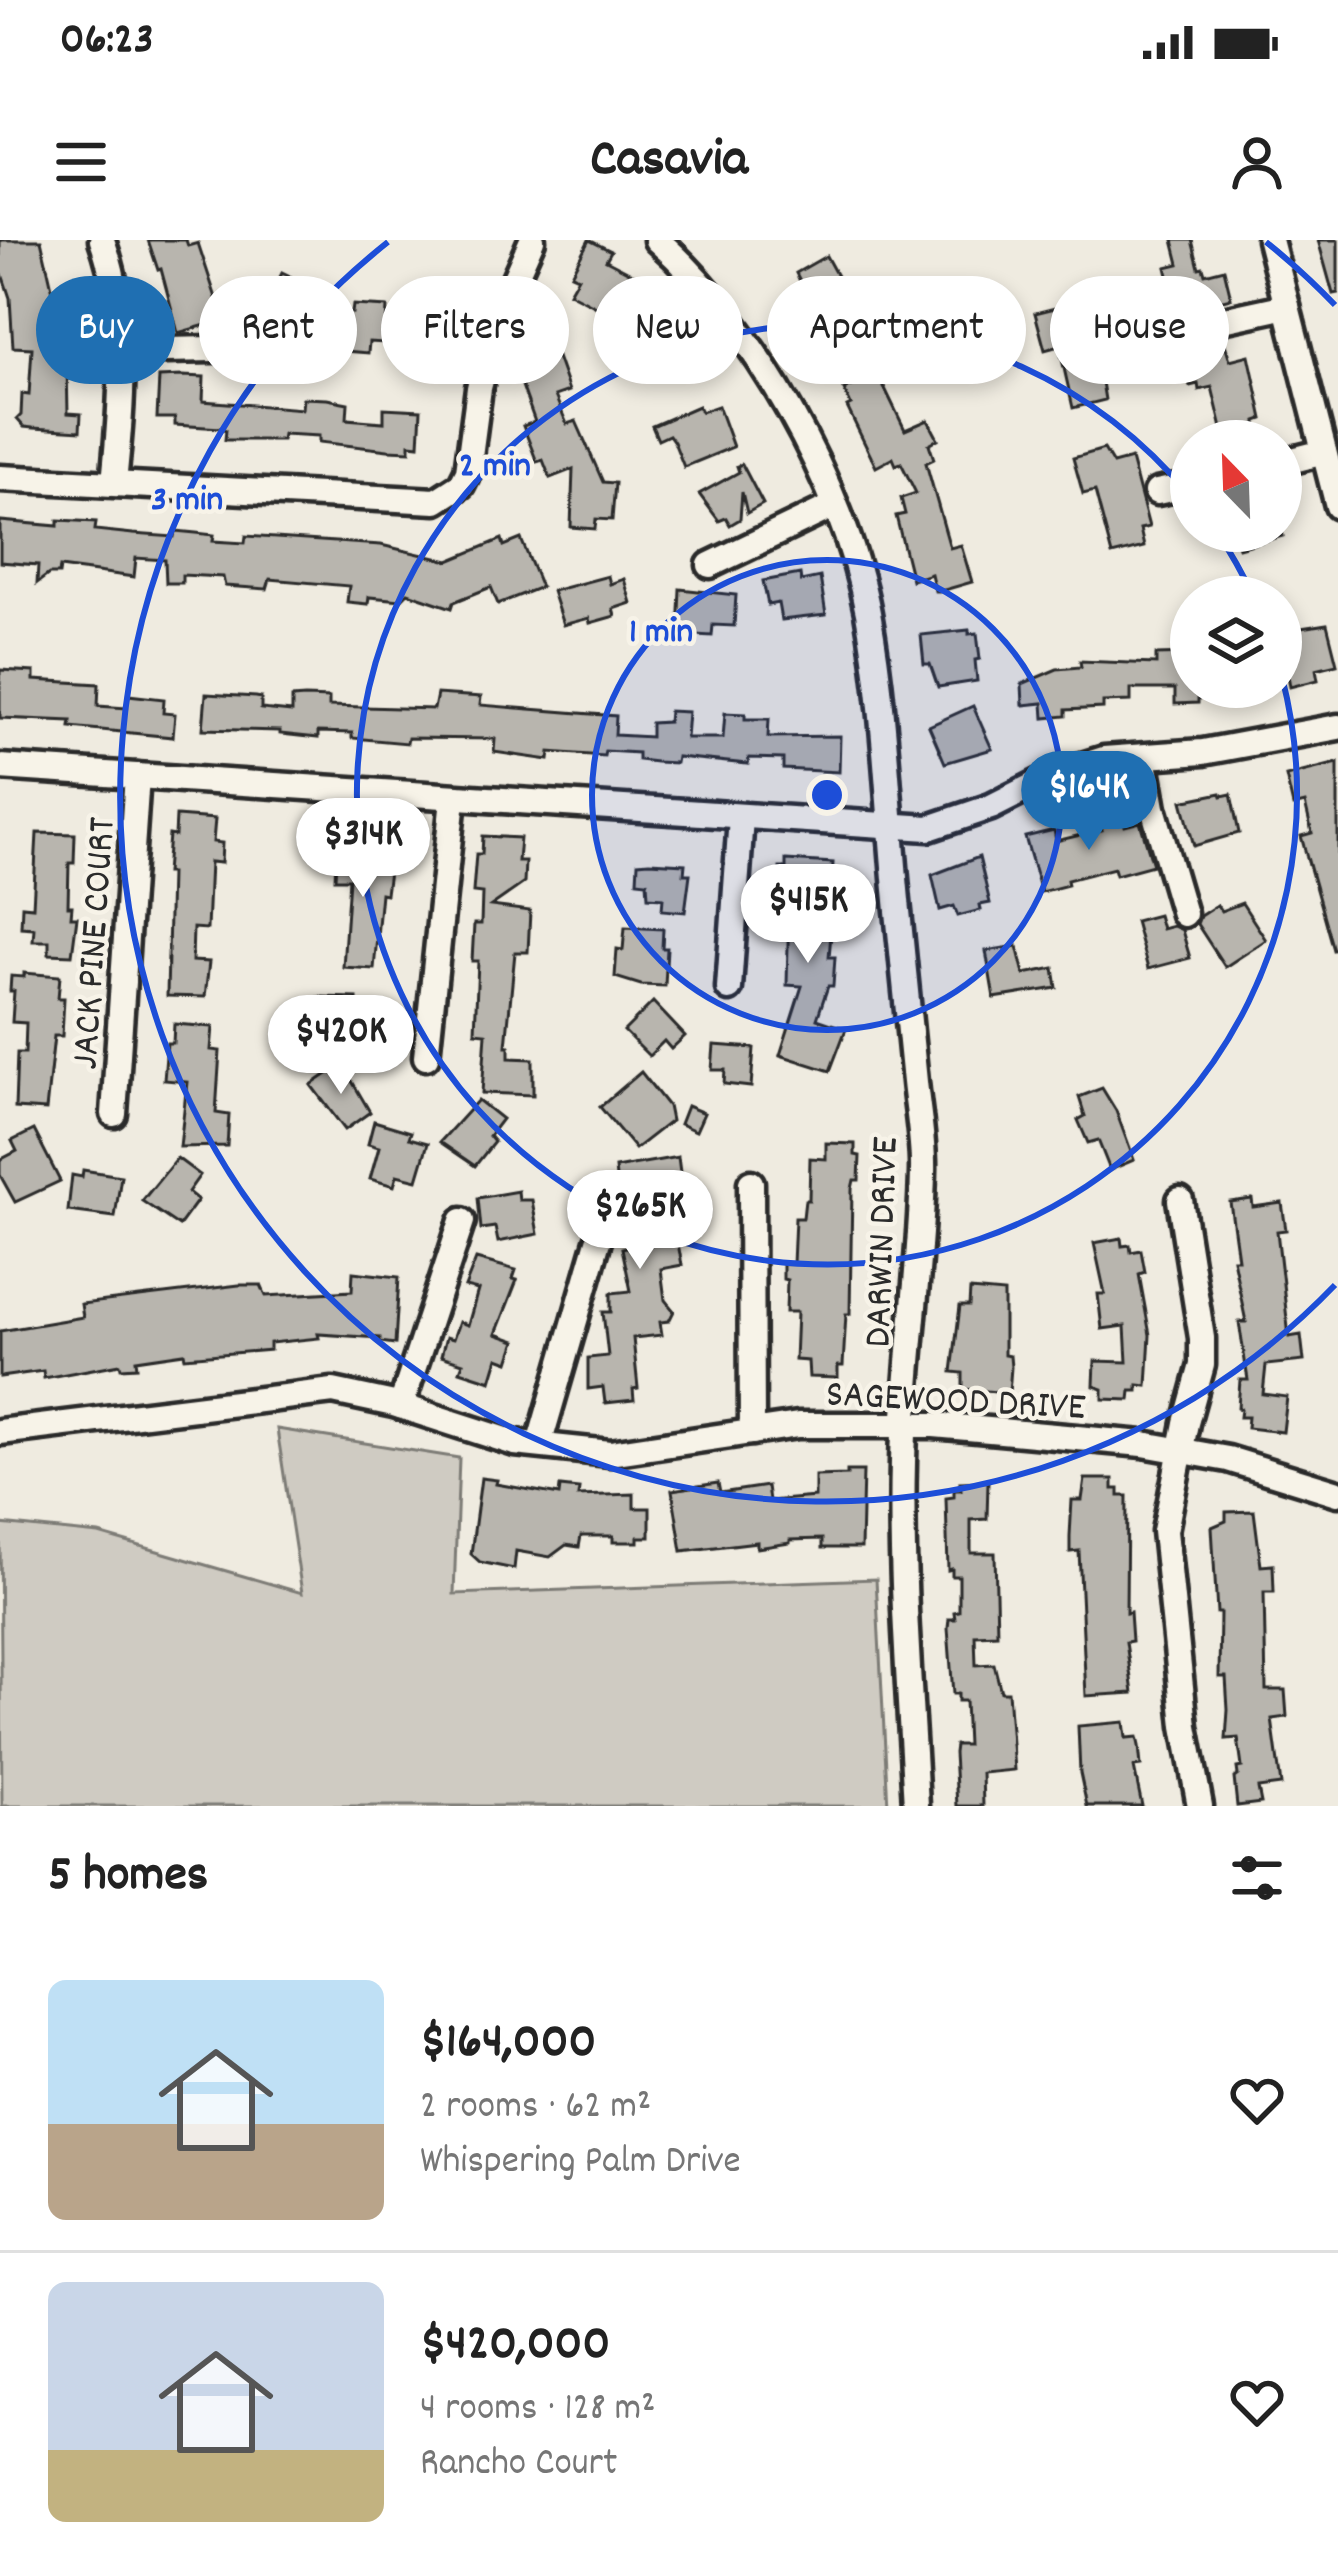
<!DOCTYPE html>
<html lang="en">
<head>
<meta charset="utf-8">
<style>
  :root { --surface:#fff; --page:#f2f2f2; --text:#222; --muted:#767676; --line:#e0e0e0; --accent:#1f6fb2 }
  body { margin:0; font-family:Dekko,sans-serif; background:var(--page); color:var(--text); height:100vh; display:flex; flex-direction:column; font-size:45px; white-space:nowrap }
  * { box-sizing:border-box; margin:0 }
  p { font-size:39px; color:var(--muted) }
  .icon { flex:none; width:66px; height:66px; fill:none; stroke:currentColor; stroke-width:2; stroke-linecap:round; stroke-linejoin:round }
  .map { position:relative; height:1566px; overflow:hidden }
  .sheet { display:flex; flex-direction:column; background:var(--surface); flex:1 }
  .sheet>* { flex:none }
  .guide { position:absolute; left:36px; top:36px; width:1266px; height:108px; display:flex; gap:24px }
  .needle { width:78px; rotate:337deg }
  .buttons { position:absolute; left:1170px; top:180px; display:grid; gap:24px }
  .buttons a { display:grid; place-items:center; width:132px; height:132px; border-radius:50%; background:var(--surface); box-shadow:0 6px 18px #0003; font-size:60px }
  .price { position:absolute; translate:-50% -102px; padding:0 27px; border-radius:42px; background:#fff; color:#222; font-size:39px; line-height:78px; filter:drop-shadow(0 3px 6px #0008) }
  .price::after { content:''; position:absolute; left:50%; top:72px; width:36px; height:27px; margin-left:-18px; background:inherit; clip-path:polygon(0 0,100% 0,50% 100%) }
  .price.current { background:var(--accent); color:#fff }
  ul { padding:0; list-style:none }
  li { display:flex; align-items:center; gap:36px; height:300px; padding:0 48px }
  li+li { border-top:3px solid var(--line) }
  li span { display:grid; place-items:center; flex:none; width:336px; height:240px; border-radius:18px; color:#555 }
  li>.icon { margin-inline-start:auto }
  span .icon { width:144px; height:144px; fill:#fffc; stroke-width:1 }
  li b { font-size:51px }
  h2 { display:flex; justify-content:space-between; align-items:center; height:144px; padding:0 48px; font-size:51px }
  .pill { padding:0 42px; border-radius:54px; background:var(--surface); box-shadow:0 6px 18px #0003; font-size:42px; line-height:108px }
  .pill.current { background:var(--accent); color:#fff }
  .status { display:flex; justify-content:space-between; align-items:center; height:84px; padding:0 60px; background:var(--surface); direction:ltr }
  .status svg { height:33px; fill:currentColor }
  header { display:flex; justify-content:space-between; align-items:center; height:156px; padding:0 48px; background:var(--surface); font-size:54px; font-weight:700 }
  .map>svg:first-child { display:block }
</style>
</head>
<body>
<div class="status"><b>06:23</b><svg viewBox="0 0 49 12"><path d="M0 12V9h3v3zM5 12V6h3v6zM10 12V3h3v9zM15 12V0h3v12zM26 1h20v11H26zM47 4h2v5h-2z"/></svg></div>
<header><svg class="icon" aria-label="menu" viewBox="0 0 24 24"><path d="M4 6h16M4 12h16M4 18h16"/></svg>Casavia<svg class="icon" aria-label="person" viewBox="0 0 24 24"><circle cx="12" cy="8" r="4"/><path d="M4 21q1-7 8-7t8 7"/></svg></header>
<div class="map">
<svg width="1338" height="1566" viewBox="0 0 1338 1566">
  <rect width="100%" height="100%" fill="#efebe0"/>
  <filter id="ink" filterUnits="userSpaceOnUse"><feTurbulence type="fractalNoise" baseFrequency=".00833" numOctaves="2"/><feDisplacementMap in="SourceGraphic" scale="24" xChannelSelector="R" yChannelSelector="G"/><feConvolveMatrix kernelMatrix="1 2 1 2 8 2 1 2 1" color-interpolation-filters="sRGB"/></filter>
  <g filter="url(#ink)">
    <path fill="#cfcbc2" stroke="#7d7b76" stroke-width="3" d="M277 1189 459 1218 454 1354 876 1339 888 1566H2L0 1284 99 1294 302 1353Z"/>
    <g fill="#b8b5ae" stroke="#2b2b2b" stroke-width="3">
      <path d="M0 0H41L55 61H58L59 80H66L68 173 81 174 80 191 33 188 24 187 17 179 21 175 22 154 29 155 32 108 13 107 10 58 0 28Z"/>
      <path d="M148 0H186L188 6 198 3 220 70 214 72 213 83 178 93 161 29 158 30Z"/>
      <path d="M589 0 611 11 606 20 635 35 612 75 569 53 578 37 571 34Z"/>
      <path d="M1173 0H1192L1199 28 1203 27 1205 34 1224 29 1231 58 1211 63 1209 56 1175 64 1166 27 1179 24Z"/>
      <path d="M1318 0H1338V53L1333 54Z"/>
      <path d="M826 16 873 102 845 119 831 106 815 116 801 90 814 82 797 52 804 49 796 33Z"/>
      <path d="M282 33 315 49 299 80 292 76 288 83 254 65 266 42 275 47Z"/>
      <path d="M353 65 387 67 385 103 369 102 368 113 345 111 344 72 352 73Z"/>
      <path d="M1067 65 1076 80 1093 76 1111 140 1102 142 1105 160 1073 168 1059 106 1045 110 1035 73Z"/>
      <path d="M661 73 683 100 637 134 616 107Z"/>
      <path d="M1225 104 1230 120 1249 115 1263 179 1257 181 1259 201H1225L1212 147 1199 150 1198 144 1190 146 1185 128 1193 126 1190 114Z"/>
      <path d="M557 117 569 151 555 156 567 184 576 181 603 242 615 243 612 280 596 279 595 289 571 287 573 229 550 238 543 220 537 222 523 186 535 182 520 140 527 137 524 129Z"/>
      <path d="M878 134 905 190 928 180 938 199 929 204 934 219 926 223 950 308 961 305 972 342 941 351H935L931 334 912 340 896 276 905 274 901 258 916 253 901 223 896 225 893 218 876 227 847 167 851 165 844 150Z"/>
      <path d="M182 136 204 137 203 161 302 169 303 158 327 159 348 163 347 179 384 182V168L421 170 419 205 410 204V211L388 210 319 202V196L283 194 282 200H225L226 190 221 188 175 185V178H157L159 137Z"/>
      <path d="M698 166 701 172 718 166 733 207 684 227 674 202 669 195 658 200 652 186Z"/>
      <path d="M1104 209 1113 224 1131 219 1149 287 1140 289 1144 307 1112 315 1095 251 1083 254 1073 218Z"/>
      <path d="M742 224 763 264 747 273 742 252 740 279 730 285 726 278 719 281 699 254 739 232 737 226Z"/>
      <path d="M58 280 96 282 95 290 133 294 174 297 175 291 196 293 214 295 213 301 245 303 246 296 381 305 449 321 502 299 504 306 521 299 541 347 498 364 491 347 454 362 452 368 408 353 401 360 369 357 368 364 347 362 349 346 270 339 267 349 225 346 223 337 182 335V343H166L165 320 136 318 134 337 60 327 59 334H49L37 343 38 325 0 322V281L58 286Z"/>
      <path d="M1235 291H1282L1283 296 1239 308Z"/>
      <path d="M800 334 801 341 820 337 826 375 781 380 778 363 768 365 763 341Z"/>
      <path d="M608 336 610 344 624 339 631 363 613 369 615 376 590 383 589 378 563 385 552 351Z"/>
      <path d="M680 349 736 355 734 386 713 385 712 396 678 394Z"/>
      <path d="M1327 384 1337 424 1316 429 1318 440 1290 447 1281 391Z"/>
      <path d="M969 390V394L977 393 980 419 975 420 977 441 938 447 930 424H924L921 395Z"/>
      <path d="M1191 414V447H1198V463L1175 464V449H1131V461L1103 462V468L1066 470V476L1044 478 1043 463 1023 465 1022 444 1057 429 1081 427 1080 421 1156 424V415Z"/>
      <path d="M0 430 34 432V440L99 444 98 466 127 468 128 455 164 459 163 473 175 474 173 497 70 487 71 481 0 478Z"/>
      <path d="M206 454 256 457 261 458V469L292 472V458L305 457 329 458V466L434 469 437 454 481 457 480 465 616 476 615 495 651 497V483L668 482 669 471 688 472 686 498H723L725 473 745 474V479H769L768 497 840 496 839 532 783 529V519L749 518 748 524 677 517 676 523 656 522 638 520V513L605 511 604 516 550 512 549 520 494 512 495 499 408 498 407 503 352 498V493L318 492V498L280 494V491L203 489Z"/>
      <path d="M973 466 992 509 945 523 929 486Z"/>
      <path d="M1338 523V709L1333 710 1301 596 1312 593 1305 563 1293 566 1286 536Z"/>
      <path d="M1221 553 1222 556 1231 554 1239 593 1194 606 1182 561Z"/>
      <path d="M1121 572 1125 586 1140 582 1153 625 1116 635 1114 628 1067 640 1068 645 1041 652 1025 597 1054 590 1056 601 1102 590 1099 577Z"/>
      <path d="M176 576 215 579 213 602 222 603 221 623 210 622 207 689 193 688 192 721 209 722 205 757 167 756 170 633H166L169 595 175 596Z"/>
      <path d="M37 593 75 594 74 623H69L68 666H72L71 677H77L72 715 49 714V701H33L34 688 21 687 22 666 33 667Z"/>
      <path d="M483 596 520 598 518 621H525L524 643 491 666 530 671 528 712H515L506 806H509V818L533 819V855L482 853 486 793 475 792 478 721H472L474 684H481L482 653 473 652 476 614H482Z"/>
      <path d="M349 604 386 606 385 616H391L386 654 381 653 374 729 343 727 349 639H335L336 619 339 607Z"/>
      <path d="M979 617 990 663 980 665 981 670 958 676 954 666 940 670 932 635Z"/>
      <path d="M786 620 833 623 832 639H821L818 644 815 690 831 694 829 717H835L833 746H828L817 779 846 789 830 831 780 815 802 746 787 745 789 666H780L779 649 780 628H786Z"/>
      <path d="M649 622 685 624 684 634H690L685 672 662 670 663 658 648 657 647 642 637 641 638 623Z"/>
      <path d="M1242 663 1266 700 1225 727 1197 684 1200 676 1217 665 1221 671Z"/>
      <path d="M1158 675 1162 689 1173 686 1182 690 1190 718 1148 729 1135 681Z"/>
      <path d="M625 687 663 689 662 708H667L665 746 641 745 615 737 617 709 623 710Z"/>
      <path d="M1017 706 1024 734 1054 728 1057 748 994 758 986 711Z"/>
      <path d="M24 733 60 736 58 758H64L62 796H54L46 870 15 868 17 813H25L26 783 12 782 14 751H10L11 736 24 737Z"/>
      <path d="M319 757 357 758V777H363L362 816 337 815V803H320Z"/>
      <path d="M653 762 685 796 671 809 664 801 649 816 624 791Z"/>
      <path d="M174 784 213 787 211 810 220 811 216 873 229 875 227 906 180 907 187 842 164 840 167 803H173Z"/>
      <path d="M714 805 754 808 751 847 724 844 725 830H712Z"/>
      <path d="M342 824 370 872 345 890 311 845Z"/>
      <path d="M641 832 668 866 671 881 635 909 600 867Z"/>
      <path d="M1102 848 1116 871 1134 920 1110 930 1098 900 1088 903 1078 880 1085 876 1079 857Z"/>
      <path d="M478 860 502 879 489 896 494 902 475 926 440 902Z"/>
      <path d="M687 866 704 873 696 891 680 884Z"/>
      <path d="M374 881 411 892 409 898 428 903 417 940 397 935 394 946 370 939 379 907 368 904Z"/>
      <path d="M34 890 60 941 15 962 0 935V920L17 911 12 901Z"/>
      <path d="M826 903 855 904V915L860 916 859 940H854L852 949 850 1074H846L843 1126H838V1138L809 1137 808 1121 795 1120 797 1072H786L787 1040 783 1039V1024H793L795 978H803L805 960H809L810 918 826 919Z"/>
      <path d="M678 917 684 963 671 966 682 1025 661 1029 665 1060 674 1071 669 1081 660 1082 662 1095 633 1098 638 1148 633 1149 634 1160 605 1163 603 1147 588 1149V1118L608 1116 603 1072H611V1053L631 1051 622 1008 630 1006 623 975 620 976 615 928Z"/>
      <path d="M177 918 200 935 188 952 198 960 179 986 142 961Z"/>
      <path d="M83 930 121 936 115 977 68 971 72 935 82 937Z"/>
      <path d="M518 951 519 960H532L538 994 498 1002 495 987 481 989 478 958Z"/>
      <path d="M1252 959 1253 967 1282 963 1286 990 1277 991 1289 1097 1301 1095 1304 1121 1266 1125 1263 1154 1287 1157 1283 1192 1247 1188 1248 1177H1240L1241 1169 1238 1168 1240 1140H1248L1239 1082H1246L1233 1019H1238L1230 962Z"/>
      <path d="M1121 998 1122 1006 1130 1005 1131 1012 1141 1010 1145 1032 1139 1034 1150 1095 1147 1146 1138 1145V1151H1131L1130 1160 1103 1159V1149L1094 1146 1095 1121 1127 1122 1125 1086 1102 1089 1098 1054H1105L1094 1003Z"/>
      <path d="M476 1019 516 1030 513 1039 517 1040 496 1094 516 1101 509 1122 498 1118 491 1141 460 1131 463 1123 441 1116 446 1097 453 1099 459 1082 468 1085 478 1050 465 1047Z"/>
      <path d="M353 1032 399 1037 395 1104 380 1102V1098L318 1094 319 1098 270 1103V1110L185 1117 184 1113 136 1120 137 1127 121 1128 120 1124 44 1138 43 1131 0 1137V1091L83 1077 81 1064 239 1045H261L266 1056 352 1051Z"/>
      <path d="M970 1050 1004 1053V1115L1010 1116 1011 1127 1009 1153 963 1149V1133L952 1132 960 1066H969Z"/>
      <path d="M847 1231H863L861 1308H822V1299L790 1300V1303L757 1308V1302L682 1311 672 1250 718 1243 720 1253 767 1246 769 1261 815 1257V1236L847 1235Z"/>
      <path d="M481 1238 497 1240 496 1244 559 1255 560 1247 579 1249 578 1256 634 1254V1268H650V1297H638V1302H613V1296H581L579 1307 566 1305 550 1317 516 1311 514 1329 480 1322 471 1314Z"/>
      <path d="M1085 1239H1113V1249H1119V1256H1127L1126 1373 1130 1372 1132 1401 1126 1402 1133 1453 1086 1456 1079 1311 1070 1312V1296L1072 1260H1082Z"/>
      <path d="M988 1241 987 1279 971 1280V1313H995L997 1394 975 1395 976 1425 994 1424 1001 1452H1008L1014 1530 982 1533 983 1566H957L954 1513 955 1505H967L965 1461H958V1454H953L948 1388 949 1379H955L954 1372 959 1371V1336H952V1329L948 1330 946 1258 954 1257V1250H961L960 1242Z"/>
      <path d="M1254 1271 1261 1326 1273 1325 1274 1352H1264L1266 1450H1285L1287 1477 1272 1479 1281 1545 1258 1548 1261 1563 1237 1566 1234 1538 1238 1535 1237 1528 1242 1527 1238 1498 1226 1499 1228 1470 1226 1437H1219L1220 1373H1217L1212 1287 1226 1281V1272Z"/>
      <path d="M1124 1482 1126 1498 1137 1497 1139 1506 1141 1526 1134 1527 1142 1566H1087L1080 1533 1078 1486Z"/>
    </g>
    <g fill="none" stroke-linecap="round" stroke-linejoin="round">
      <g stroke="#2b2b2b" stroke-width="33">
        <g id="minor">
          <path d="M102 0C130 78 122 162 114 243"/>
          <path d="M657 0C753 83 845 248 868 373 886 472 888 572 898 671 904 728 909 785 915 842 918 872 924 903 923 932 921 1029 905 1125 903 1222 900 1336 910 1452 916 1566"/>
          <path d="M1270 0 1338 266"/>
          <path d="M1117 103 1287 66"/>
          <path d="M121 111 300 107"/>
          <path d="M1281 223 1324 212"/>
          <path d="M0 238 436 261 461 245 468 231 479 148 497 79 532 0"/>
          <path d="M1157 252 1191 245"/>
          <path d="M710 325 835 265"/>
          <path d="M1144 517 1153 568 1184 674"/>
          <path d="M0 527 929 588 991 567 1054 535 1104 519 1203 512 1338 487"/>
          <path d="M729 748 741 577"/>
          <path d="M426 817 453 559"/>
          <path d="M114 874 137 536"/>
          <path d="M751 943 752 1192"/>
          <path d="M1180 960 1202 1098V1125L1186 1183 1165 1291 1185 1486 1200 1566"/>
          <path d="M401 1166 462 981"/>
          <path d="M0 1192 333 1151 394 1164 515 1203 610 1213 798 1185H934L1143 1204 1228 1219 1338 1253"/>
          <path d="M539 1205 598 1001"/>
        </g>
      </g>
      <use href="#minor" stroke="#f7f3e8" stroke-width="24"/>
    </g>
  </g>
  <circle cx="827" cy="555" r="235" fill="#1d4ed8" fill-opacity=".12"/>
  <g fill="none" stroke="#1d4ed8" stroke-width="6">
    <circle cx="827" cy="555" r="235"/>
    <path d="M1217 292A470 470 0 0 1 1253 356M1282 437A470 470 0 1 1 1190 256"/>
    <path d="M1335 1045A706 706 0 1 1 388 2M1266 2A706 706 0 0 1 1335 65"/>
  </g>
  <g text-anchor="middle" stroke-width="9" stroke-linejoin="round" paint-order="stroke">
    <g font-size="39" fill="#2b2b2b" stroke="#f7f3e8">
      <text transform="translate(90 703) rotate(-86)" y="14">JACK PINE COURT</text>
      <text transform="translate(878 1002) rotate(-88)" y="14">DARWIN DRIVE</text>
      <text transform="translate(956 1157) rotate(3)" y="14">SAGEWOOD DRIVE</text>
    </g>
  </g>
  <circle cx="827" cy="555" r="18" fill="#1d4ed8" stroke="#f7f3e8" stroke-width="6"/>
  <g font-size="36" text-anchor="middle" font-weight="bold" fill="#1d4ed8" stroke="#f7f3e8" stroke-width="9" stroke-linejoin="round" paint-order="stroke">
    <text x="495" y="235">2 min</text>
    <text x="187" y="269">3 min</text>
    <text x="661" y="401">1 min</text>
  </g>
</svg>
<div class="buttons">
<a><svg class="needle" viewBox="-14 -14 28 28"><path d="M0-13l5 13h-10z" fill="#e53935"/><path d="M0 13l5-13h-10z" fill="#767676"/></svg></a>
<a><svg class="icon" aria-label="layers" viewBox="0 0 24 24"><path d="M12 4l9 5-9 5-9-5zM3 14l9 5 9-5"/></svg></a>
</div>
<b class="price current" style="left:1089px;top:613px">$164K</b>
<b class="price" style="left:363px;top:660px">$314K</b>
<b class="price" style="left:808px;top:726px">$415K</b>
<b class="price" style="left:341px;top:857px">$420K</b>
<b class="price" style="left:640px;top:1032px">$265K</b>
<div class="guide">
<a class="pill current">Buy</a>
<a class="pill">Rent</a>
<a class="pill">Filters</a>
<a class="pill">New</a>
<a class="pill">Apartment</a>
<a class="pill">House</a>
</div>
</div>
<section class="sheet">
<h2>5 homes<svg class="icon" aria-label="filters" viewBox="0 0 24 24"><path d="M4 7h16M4 17h16"/><circle cx="9" cy="7" r="2"/><circle cx="15" cy="17" r="2"/></svg></h2>
<ul>
<li><span style="background:linear-gradient(#bfe0f5 60%,#b9a48a 0)"><svg class="icon" aria-label="home" viewBox="0 0 24 24"><path d="M3 11l9-7 9 7M6 9v11h12V9"/></svg></span><div><b>$164,000</b><p>2 rooms · 62 m²</p><p>Whispering Palm Drive</p></div><svg class="icon" aria-label="heart" viewBox="0 0 24 24"><path d="M12 20l-8-8c-3-5 5-10 8-4 3-6 11-1 8 4z"/></svg></li>
<li><span style="background:linear-gradient(#c9d6e8 70%,#c2b280 0)"><svg class="icon" aria-label="home" viewBox="0 0 24 24"><path d="M3 11l9-7 9 7M6 9v11h12V9"/></svg></span><div><b>$420,000</b><p>4 rooms · 128 m²</p><p>Rancho Court</p></div><svg class="icon" aria-label="heart" viewBox="0 0 24 24"><path d="M12 20l-8-8c-3-5 5-10 8-4 3-6 11-1 8 4z"/></svg></li>
</ul>
</section>
</body>
</html>
